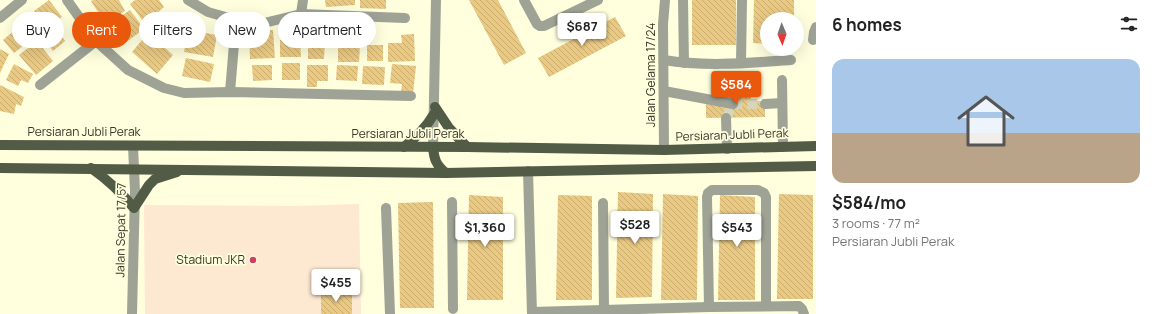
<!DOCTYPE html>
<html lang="en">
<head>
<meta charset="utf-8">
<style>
  :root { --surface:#fff; --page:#f6f6f6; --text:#222; --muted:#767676; --line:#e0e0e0; --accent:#ea580c }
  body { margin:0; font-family:Manrope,sans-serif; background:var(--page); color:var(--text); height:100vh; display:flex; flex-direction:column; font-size:15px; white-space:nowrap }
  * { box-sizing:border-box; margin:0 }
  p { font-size:13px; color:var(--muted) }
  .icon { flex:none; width:22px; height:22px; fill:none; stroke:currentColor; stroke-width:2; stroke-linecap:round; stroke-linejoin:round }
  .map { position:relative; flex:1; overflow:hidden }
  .sheet { display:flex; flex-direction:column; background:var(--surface); width:340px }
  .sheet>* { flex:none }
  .banner { position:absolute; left:12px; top:12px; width:380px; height:36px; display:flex; gap:8px }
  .needle { width:26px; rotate:178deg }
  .tools { position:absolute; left:760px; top:12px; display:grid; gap:8px }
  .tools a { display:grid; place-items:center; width:44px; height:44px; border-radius:50%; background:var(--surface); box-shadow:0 4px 16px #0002; font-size:20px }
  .price { position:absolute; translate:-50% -34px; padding:0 9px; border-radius:4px; background:#fff; color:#222; font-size:13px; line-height:26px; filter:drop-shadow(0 1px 2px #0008) }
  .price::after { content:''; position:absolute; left:50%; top:24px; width:12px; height:9px; margin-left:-6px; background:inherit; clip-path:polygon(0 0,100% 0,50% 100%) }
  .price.active { background:var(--accent); color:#fff }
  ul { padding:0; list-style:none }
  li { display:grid; align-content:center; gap:8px; height:212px; padding:0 16px }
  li+li { border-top:1px solid var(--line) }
  li span { display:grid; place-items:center; height:124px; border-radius:12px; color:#555 }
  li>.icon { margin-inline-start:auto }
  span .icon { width:72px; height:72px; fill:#fffc; stroke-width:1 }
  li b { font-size:17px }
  h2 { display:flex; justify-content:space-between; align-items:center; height:48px; padding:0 16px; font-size:17px }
  .pill { padding:0 14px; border-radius:18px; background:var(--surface); box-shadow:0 4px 16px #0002; font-size:14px; line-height:36px }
  .pill.active { background:var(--accent); color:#fff }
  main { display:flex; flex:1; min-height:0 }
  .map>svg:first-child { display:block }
</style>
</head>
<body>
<main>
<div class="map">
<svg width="816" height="314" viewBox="0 0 816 314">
  <defs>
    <pattern id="building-back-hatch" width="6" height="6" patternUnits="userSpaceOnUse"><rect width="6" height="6" fill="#eac982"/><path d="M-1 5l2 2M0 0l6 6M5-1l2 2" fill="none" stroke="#c9ad70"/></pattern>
  </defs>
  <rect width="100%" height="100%" fill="#fffedd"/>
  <path fill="#fde8d2" d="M359 204 361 314H145L144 205 295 206Z"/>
  <g fill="url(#building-back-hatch)">
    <path d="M49 0 62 17 40 34 31 21 38 16 34 11Z"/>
    <path d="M93 0H119L125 11 105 23 91 1Z"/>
    <path d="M135 0H159L164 7 156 14 157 16 146 25 130 4Z"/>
    <path d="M325 0H355V5L326 7Z"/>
    <path d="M360 0H386V9L360 8Z"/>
    <path d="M469 0H498L526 53 504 65Z"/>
    <rect x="692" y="0" width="44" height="45"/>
    <path d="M754 0H794V19H767V44L753 43Z"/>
    <path d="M130 10 144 29 125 43 110 24Z"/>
    <path d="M165 13 184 27 170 46 150 31Z"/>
    <path d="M615 17 626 36 549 77 538 58Z"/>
    <path d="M22 24 33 38 14 53 3 40Z"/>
    <path d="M55 28 65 41 53 51 43 38Z"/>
    <path d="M188 30 217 35 213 57 184 52Z"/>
    <path d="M273 30 275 58 250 59 249 32Z"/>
    <path d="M148 33 173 55 157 74 132 52Z"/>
    <path d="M414 34 415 61 388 62V43H402L401 35Z"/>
    <path d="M308 38H325L324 59H308Z"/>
    <path d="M280 40H300L301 57H280Z"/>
    <path d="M37 41 53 61 36 75 19 55Z"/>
    <path d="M338 44 360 45 359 62H338Z"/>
    <rect x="367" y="45" width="16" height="16"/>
    <path d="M0 49 9 54 0 73Z"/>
    <path d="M186 58 214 64 210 82 182 76Z"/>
    <rect x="282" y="63" width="18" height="17"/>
    <path d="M14 64 33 74 28 83 21 80 18 86 6 80Z"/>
    <path d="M392 64 416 66 413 93 401 92 402 84 390 83Z"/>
    <path d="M252 65H272V80L253 81Z"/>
    <path d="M307 65H328V81H317V87H307Z"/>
    <path d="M337 65 358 66 357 81 336 80Z"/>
    <path d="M363 66 385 67 384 85 362 84Z"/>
    <path d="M0 85 24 97 21 106 16 104 14 114 0 111Z"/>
    <path d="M751 88V101H765V117L706 118V101H722L721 89Z"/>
    <path d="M618 192 653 194 652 297 616 298Z"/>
    <path d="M663 194 698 196 697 300H661Z"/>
    <path d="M779 194 813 195V299H777Z"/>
    <path d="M469 195 503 197V300H467Z"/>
    <path d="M558 195 592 196V300H556Z"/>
    <path d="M720 195 755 197V300H718Z"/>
    <path d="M433 202 434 308H400L398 203Z"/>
    <rect x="321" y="292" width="31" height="22"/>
  </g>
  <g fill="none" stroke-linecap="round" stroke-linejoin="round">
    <path stroke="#d7d6b9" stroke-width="10" stroke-dasharray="10 5" stroke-linecap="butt" d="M726 118 733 104H765"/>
    <g stroke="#9ea396" stroke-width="10">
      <path d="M67 0 96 41 128 70 164 88 184 93 230 92 411 96"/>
      <path d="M188 0 208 12 236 20 260 24 301 14 405 18"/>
      <path d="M524 0 537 24 540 26H544L598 0"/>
      <path d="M683 0 684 63"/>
      <path d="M301 14 303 0"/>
      <path d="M0 18 22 0"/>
      <path d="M813 40 814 32 816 27"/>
      <path d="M664 60C706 67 748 63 791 60"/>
      <path d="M741 63 742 0"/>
      <path d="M782 80 783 147"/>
      <path d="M40 85 96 41"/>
      <path d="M664 91 733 104"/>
      <path d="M230 92 236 20"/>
      <path d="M765 104 782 103"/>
      <path d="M726 118 727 149"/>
      <path d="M433 147 436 0"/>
      <path d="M664 150 663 24 665 0"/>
      <path d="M528 171 532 314"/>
      <path d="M452 202 453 309"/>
      <path d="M603 203 604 310"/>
      <path d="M386 208 390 314"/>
      <path d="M709 307 707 197 708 193 712 190H758L764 193 766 197V306"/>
      <path d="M532 312 709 307 799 306 802 309 804 314"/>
      <path d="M132 314 135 191 133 146"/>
    </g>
    <g stroke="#525b45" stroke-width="10">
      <path d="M435 107 449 128 467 147"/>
      <path d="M0 145 467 147 664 150 816 146"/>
      <path d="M404 147C416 137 426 128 434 114"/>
      <path d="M433 147C434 159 436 165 446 173"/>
      <path d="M0 168 446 173 816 166"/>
      <path d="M91 168C108 180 121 192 134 208L149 185 155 179 177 172"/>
    </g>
  </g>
  <circle fill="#ce3e63" stroke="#fffedd" stroke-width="1.5" cx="253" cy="260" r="4"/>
  <g text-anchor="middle" stroke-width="3.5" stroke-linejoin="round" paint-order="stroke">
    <g font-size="12" fill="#363629" stroke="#fffedd">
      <text transform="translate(651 75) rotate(-90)" y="4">Jalan Gelama 17/24</text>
      <text x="84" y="136">Persiaran Jubli Perak</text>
      <text x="408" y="138">Persiaran Jubli Perak</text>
      <text transform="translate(732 135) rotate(-2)" y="4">Persiaran Jubli Perak</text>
      <text transform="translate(121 230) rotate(-89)" y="4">Jalan Sepat 17/57</text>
    </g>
    <g font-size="12" fill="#363629" stroke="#fffedd" text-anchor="end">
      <text x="245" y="264">Stadium JKR</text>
    </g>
  </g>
</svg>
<div class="tools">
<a><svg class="needle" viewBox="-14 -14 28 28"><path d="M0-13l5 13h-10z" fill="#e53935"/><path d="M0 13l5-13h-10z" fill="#767676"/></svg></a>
</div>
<b class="price" style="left:582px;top:47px">$687</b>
<b class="price active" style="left:736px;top:105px">$584</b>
<b class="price" style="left:635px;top:245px">$528</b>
<b class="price" style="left:485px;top:248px">$1,360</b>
<b class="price" style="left:737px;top:248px">$543</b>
<b class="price" style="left:336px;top:303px">$455</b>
<div class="banner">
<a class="pill">Buy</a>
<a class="pill active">Rent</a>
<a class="pill">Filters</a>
<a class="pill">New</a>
<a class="pill">Apartment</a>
</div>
</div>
<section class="sheet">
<h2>6 homes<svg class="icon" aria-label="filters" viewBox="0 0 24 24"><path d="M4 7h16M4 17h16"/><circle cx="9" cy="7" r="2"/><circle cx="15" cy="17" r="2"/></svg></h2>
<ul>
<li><span style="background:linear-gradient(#a9c7e8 60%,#b9a48a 0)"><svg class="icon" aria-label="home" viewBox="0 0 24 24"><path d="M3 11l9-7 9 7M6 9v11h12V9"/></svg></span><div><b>$584/mo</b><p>3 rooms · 77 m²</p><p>Persiaran Jubli Perak</p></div></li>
</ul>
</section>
</main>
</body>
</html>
